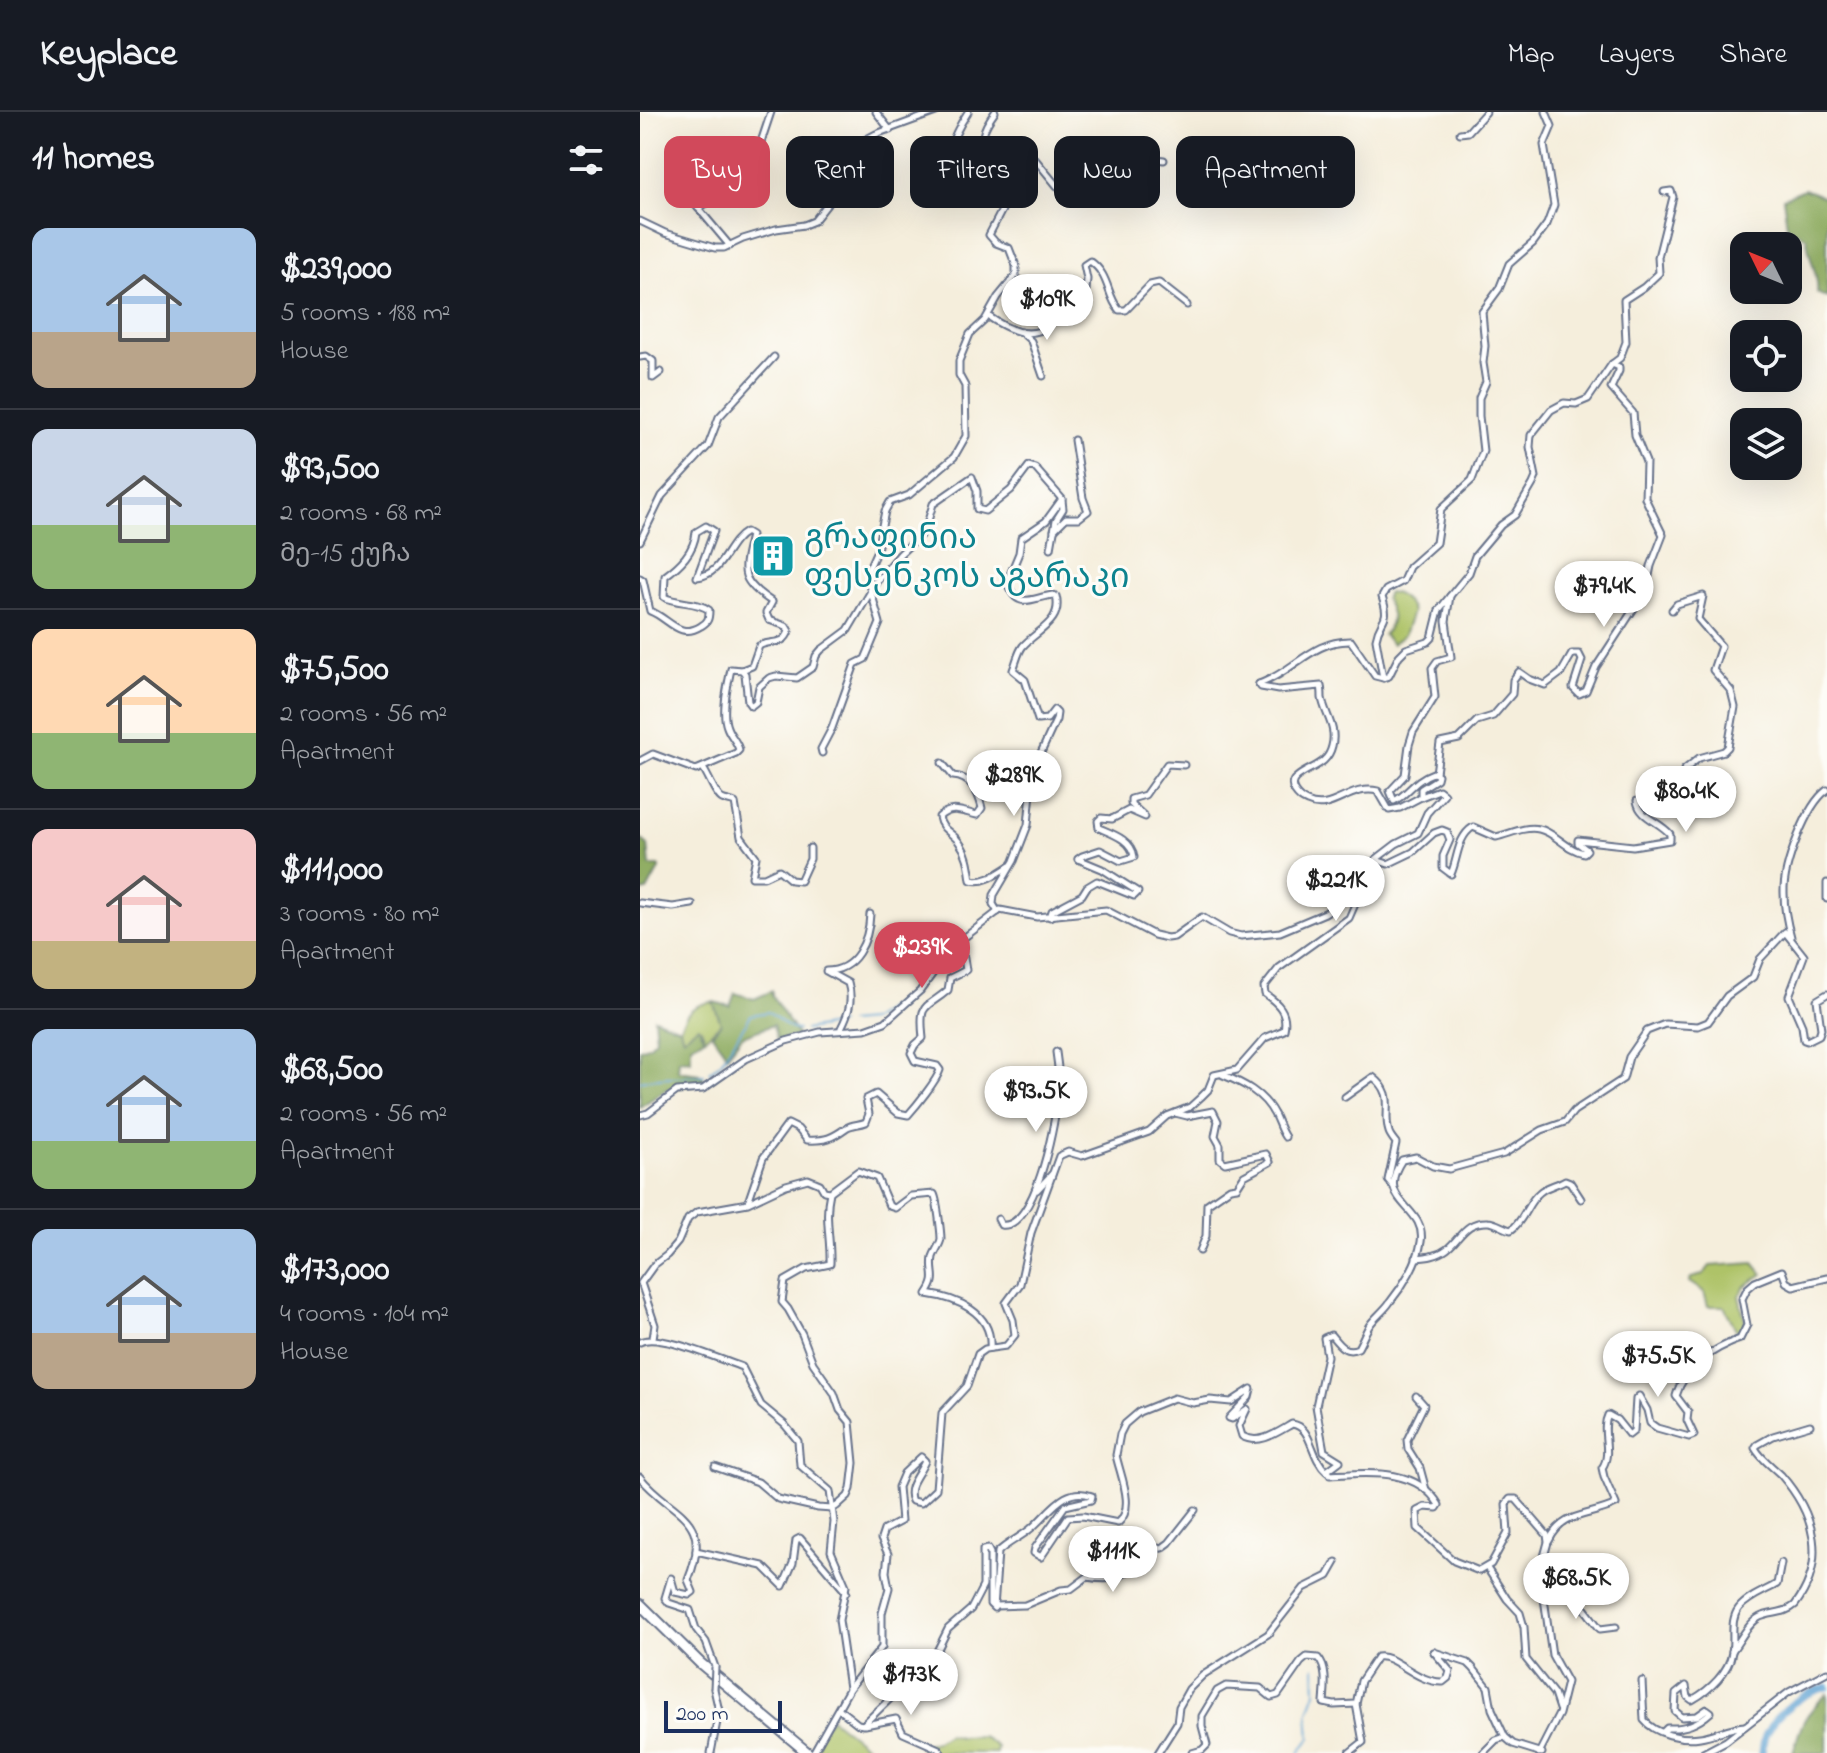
<!DOCTYPE html>
<html lang="en">
<head>
<meta charset="utf-8">
<style>
  :root { --surface:#171b24; --page:#20242c; --text:#f1f3f6; --muted:#9ea1a6; --line:#363941; --accent:#d1495b }
  body { margin:0; font-family:"Indie Flower","Noto Sans Georgian",sans-serif; background:var(--page); color:var(--text); height:100vh; display:flex; flex-direction:column; font-size:30px; white-space:nowrap }
  * { box-sizing:border-box; margin:0 }
  p { font-size:26px; color:var(--muted) }
  .icon { flex:none; width:44px; height:44px; fill:none; stroke:currentColor; stroke-width:2; stroke-linecap:round; stroke-linejoin:round }
  .map { position:relative; flex:1; overflow:hidden }
  .details { display:flex; flex-direction:column; background:var(--surface); width:640px }
  .details>* { flex:none }
  .top-card { position:absolute; left:24px; top:24px; width:760px; height:72px; display:flex; gap:16px }
  .needle { width:52px; rotate:313deg }
  .controls { position:absolute; left:1090px; top:120px; display:grid; gap:16px }
  .controls a { display:grid; place-items:center; width:72px; height:72px; border-radius:16px; background:var(--surface); box-shadow:0 8px 32px #0002; font-size:40px }
  .scale { position:absolute; left:24px; bottom:20px; width:118px; box-sizing:border-box; padding-left:8px; border:4px solid #1b2f5e; border-top:0; font-size:22px; line-height:28px; white-space:nowrap; color:#1b2f5e; -webkit-text-stroke:6px #fdfcf7; paint-order:stroke }
  .price { position:absolute; translate:-50% -68px; padding:0 18px; border-radius:28px; background:#fff; color:#222; font-size:26px; line-height:52px; filter:drop-shadow(0 2px 4px #0008) }
  .price::after { content:''; position:absolute; left:50%; top:48px; width:24px; height:18px; margin-left:-12px; background:inherit; clip-path:polygon(0 0,100% 0,50% 100%) }
  .price.active { background:var(--accent); color:#fff }
  ul { padding:0; list-style:none }
  li { display:flex; align-items:center; gap:24px; height:200px; padding:0 32px }
  li+li { border-top:2px solid var(--line) }
  li span { display:grid; place-items:center; flex:none; width:224px; height:160px; border-radius:16px; color:#555 }
  li>.icon { margin-inline-start:auto }
  span .icon { width:96px; height:96px; fill:#fffc; stroke-width:1 }
  li b { font-size:34px }
  h2 { display:flex; justify-content:space-between; align-items:center; height:96px; padding:0 32px; font-size:34px }
  .chip { padding:0 28px; border-radius:16px; background:var(--surface); box-shadow:0 8px 32px #0002; font-size:28px; line-height:72px }
  .chip.active { background:var(--accent); color:#fff }
  header { display:flex; align-items:center; gap:48px; box-sizing:border-box; height:112px; padding:0 40px; background:var(--surface); border-bottom:2px solid var(--line) }
  header strong { font-size:38px }
  nav { display:flex; gap:44px; margin-inline-start:auto; font-size:28px }
  main { display:flex; flex:1; min-height:0 }
  .map>svg:first-child { display:block }
</style>
</head>
<body>
<header>
<strong>Keyplace</strong>
<nav><a>Map</a><a>Layers</a><a>Share</a></nav>
</header>
<main>
<section class="details">
<h2>11 homes<svg class="icon" aria-label="filters" viewBox="0 0 24 24"><path d="M4 7h16M4 17h16"/><circle cx="9" cy="7" r="2"/><circle cx="15" cy="17" r="2"/></svg></h2>
<ul>
<li><span style="background:linear-gradient(#a9c7e8 65%,#b9a48a 0)"><svg class="icon" aria-label="home" viewBox="0 0 24 24"><path d="M3 11l9-7 9 7M6 9v11h12V9"/></svg></span><div><b>$239,000</b><p>5 rooms · 188 m²</p><p>House</p></div></li>
<li><span style="background:linear-gradient(#c9d6e8 60%,#8fb573 0)"><svg class="icon" aria-label="home" viewBox="0 0 24 24"><path d="M3 11l9-7 9 7M6 9v11h12V9"/></svg></span><div><b>$93,500</b><p>2 rooms · 68 m²</p><p>მე-15 ქუჩა</p></div></li>
<li><span style="background:linear-gradient(#ffd9b3 65%,#8fb573 0)"><svg class="icon" aria-label="home" viewBox="0 0 24 24"><path d="M3 11l9-7 9 7M6 9v11h12V9"/></svg></span><div><b>$75,500</b><p>2 rooms · 56 m²</p><p>Apartment</p></div></li>
<li><span style="background:linear-gradient(#f6c9c9 70%,#c2b280 0)"><svg class="icon" aria-label="home" viewBox="0 0 24 24"><path d="M3 11l9-7 9 7M6 9v11h12V9"/></svg></span><div><b>$111,000</b><p>3 rooms · 80 m²</p><p>Apartment</p></div></li>
<li><span style="background:linear-gradient(#a9c7e8 70%,#8fb573 0)"><svg class="icon" aria-label="home" viewBox="0 0 24 24"><path d="M3 11l9-7 9 7M6 9v11h12V9"/></svg></span><div><b>$68,500</b><p>2 rooms · 56 m²</p><p>Apartment</p></div></li>
<li><span style="background:linear-gradient(#a9c7e8 65%,#b9a48a 0)"><svg class="icon" aria-label="home" viewBox="0 0 24 24"><path d="M3 11l9-7 9 7M6 9v11h12V9"/></svg></span><div><b>$173,000</b><p>4 rooms · 104 m²</p><p>House</p></div></li>
</ul>
</section>
<div class="map">
<svg width="1187" height="1641" viewBox="0 0 1187 1641">
  <rect width="100%" height="100%" fill="#fdfcf7"/>
  <filter id="ink" filterUnits="userSpaceOnUse"><feTurbulence type="fractalNoise" baseFrequency=".0125" numOctaves="2"/><feDisplacementMap in="SourceGraphic" scale="16" xChannelSelector="R" yChannelSelector="G"/><feConvolveMatrix kernelMatrix="1 2 1 2 8 2 1 2 1" color-interpolation-filters="sRGB"/></filter>
  <filter id="wash" filterUnits="userSpaceOnUse"><feTurbulence type="fractalNoise" baseFrequency=".006" numOctaves="4" result="noise"/><feDisplacementMap in="SourceGraphic" scale="32" xChannelSelector="R" yChannelSelector="G"/><feGaussianBlur stdDeviation="1.8" result="paint"/><feColorMatrix in="noise" values="0 0 0 0 0 0 0 0 0 0 0 0 0 0 0 0 0 1.4 0 .05"/><feComposite in="paint" operator="in"/></filter>
  <g filter="url(#wash)">
    <rect width="100%" height="100%" fill="#f5eedc"/>
    <g fill="#aec368" stroke="#647963" stroke-width="2">
      <path d="M748 480C759 481 769 490 772 500L764 523 752 532 743 523C756 510 752 501 745 486Z"/>
      <path d="M73 890 81 911 65 926 61 916 42 927 40 916C46 899 55 892 73 890Z"/>
      <path d="M1114 1151 1123 1162 1105 1174 1099 1184 1106 1213 1099 1223 1084 1194H1068L1064 1180 1049 1170 1051 1166 1063 1163 1070 1154Z"/>
      <path d="M191 1606 234 1640 233 1641H185L173 1631Z"/>
      <path d="M307 1622 319 1625 342 1624 357 1635 356 1641H281L279 1633 295 1630Z"/>
    </g>
    <g fill="#8aa95c" stroke="#526c5d" stroke-width="2">
      <path d="M1164 77 1187 86V186L1177 181C1179 161 1168 147 1167 126L1147 114 1143 86Z"/>
      <path d="M0 726 8 733 10 754H19V757L7 779 0 780Z"/>
      <path d="M132 879V884L158 924 137 928 133 913 102 924 87 943 72 922 81 911 73 890 90 894 95 881 114 887Z"/>
      <path d="M14 906 40 916 43 926 58 914 65 926 51 933V948L39 947 38 959 59 962 65 968 55 973 27 977 0 995V937L10 933 16 927Z"/>
      <path d="M1187 1582V1641H1153C1161 1611 1164 1603 1187 1582Z"/>
    </g>
    <g fill="none" stroke-linecap="round" stroke-linejoin="round">
      <g stroke="#5ea2d3" stroke-width="2">
        <path d="M208 911 230 909 256 892"/>
        <path d="M165 918 200 912"/>
        <path d="M70 960 81 950 111 903 128 900 151 917 158 918"/>
        <path d="M0 969C21 963 43 966 64 963"/>
        <path d="M659 1641 670 1626 668 1602 676 1580 675 1555"/>
      </g>
      <path stroke="#5ea2d3" stroke-width="7" d="M1122 1641C1123 1635 1123 1627 1126 1622 1137 1599 1163 1581 1187 1575"/>
    </g>
  </g>
  <g filter="url(#ink)">
    <g fill="none" stroke-linecap="round" stroke-linejoin="round">
      <g stroke="#67728a" stroke-width="9">
        <g id="minor">
          <path d="M236 0 250 18"/>
          <path d="M355 0C339 22 342 24 349 51 367 60 378 44 395 47L417 74 422 75 439 36 447 33C459 46 480 53 496 59L515 47 524 48"/>
          <path d="M820 21 828 20 846 0"/>
          <path d="M43 52 51 55 56 65"/>
          <path d="M189 63 202 70"/>
          <path d="M38 72 90 134"/>
          <path d="M58 96 69 90 56 65 94 54 99 46 114 43 119 36 131 0"/>
          <path d="M0 109 25 121 75 136H84L103 127 136 117 164 113 174 109 197 80 219 31 236 22 296 0"/>
          <path d="M348 204C365 216 390 230 409 213 418 206 420 194 426 185L446 178 447 167 444 153 450 149C470 163 466 182 479 198H486L510 173 519 171 547 193"/>
          <path d="M381 220 391 229 403 264"/>
          <path d="M0 245 6 244 13 249V266L21 260"/>
          <path d="M414 418 426 406H439L448 399 443 386 434 328"/>
          <path d="M0 429 22 384 68 334 79 305 134 245"/>
          <path d="M411 436 416 408 423 397 422 388"/>
          <path d="M0 466 3 468 10 499C29 506 39 528 61 514 68 510 69 507 69 498 57 489 37 492 24 485L25 464C40 453 54 440 56 420L66 414 74 419 57 465C84 462 86 431 106 420L111 423C103 459 97 467 132 490L126 501 129 508 146 514 149 519C144 535 131 527 119 534L112 554 102 558"/>
          <path d="M810 484 829 461 835 444 861 413 875 403 893 372 896 365 890 335 891 323 911 298 924 291 936 292 948 287 972 252 980 246 986 230 984 188 1004 175 1019 161 1018 145 1033 85 1031 79 1024 80"/>
          <path d="M619 572 621 575 638 578 681 574C682 578 682 582 682 586 685 603 697 615 692 634 687 655 669 654 656 666 646 674 659 687 667 690 692 702 709 672 738 679L749 698 760 696 781 685"/>
          <path d="M619 572C654 560 672 528 711 529L735 564 743 566"/>
          <path d="M182 641 181 637 192 616 215 552 225 547 240 511 229 473 228 458 237 438 245 399 250 390 269 383 314 345 326 324 325 274 319 263V249L330 222 345 208 358 185 376 163V154L369 136 356 131 349 123 362 98 361 87 334 80 303 78 297 72C297 59 304 53 308 41 314 25 318 15 328 0"/>
          <path d="M0 649 13 642 56 658 96 641 99 638C97 629 90 624 87 615 81 600 88 572 91 557L102 558 105 562 108 590 111 594 116 590 119 575 129 566 136 564 157 566 173 555 176 544 181 538 208 518 237 469 260 442 285 419 293 392 332 365 337 379V397L345 399 371 378 389 354 395 356 422 387 406 409 381 426 379 441 367 470C377 499 390 486 413 483L416 484C423 510 397 518 383 534 378 540 376 551 373 558L385 568 398 608 407 607 414 598 417 601 416 608 393 658 388 713 374 749 354 783 353 792 358 800"/>
          <path d="M302 651 313 664C331 665 338 680 342 696L337 703C323 700 311 693 299 705 301 718 312 720 319 730 328 742 329 754 331 768 345 772 358 761 370 754"/>
          <path d="M63 656C68 663 76 684 82 687 86 689 91 689 95 691L101 725 116 745 112 765H124L139 758 151 768 160 769 170 747V736"/>
          <path d="M796 661 800 631 819 627 837 609 853 604 872 582 873 568 879 560 889 567 905 573 921 561 932 542H939L942 548 933 576 939 582 946 579 956 555 1006 478 1011 454 1023 423 1005 386 1006 350 995 323 993 301 971 276 979 259V255L972 252"/>
          <path d="M438 747 442 744 460 738 481 749 494 745C492 728 473 722 459 716L458 709 461 706 472 707 489 698 505 705 491 692V687L505 683 527 652 544 653"/>
          <path d="M736 748 748 752 773 740 794 721 802 718 807 720 810 728 803 744V756L811 762C818 747 817 725 833 715L856 725C870 722 884 714 899 717 915 720 926 738 944 741L947 738 938 731V728L993 734 1030 728V722C1019 709 1000 706 997 689L1033 679 1044 669V658L1059 646 1084 639 1088 635 1095 595 1091 579 1073 558 1081 534 1058 507 1063 484 1037 492 1032 498"/>
          <path d="M1187 771V787"/>
          <path d="M0 791 33 795 52 792"/>
          <path d="M410 805 412 799 442 783 447 775 457 769 494 784 498 780 462 757 438 747"/>
          <path d="M1151 825C1147 811 1144 796 1144 781 1143 755 1166 693 1187 678"/>
          <path d="M186 859C216 859 229 829 230 802"/>
          <path d="M188 860 208 871C213 887 209 901 201 916"/>
          <path d="M583 963C603 971 623 981 634 1002 638 1009 640 1018 645 1025"/>
          <path d="M705 985 733 965C757 983 742 999 749 1020 750 1024 754 1028 756 1031L748 1068 753 1074"/>
          <path d="M535 1001 547 1004 573 999 578 1009 575 1024 580 1033V1047L585 1051 626 1042 630 1050 604 1064 597 1075 590 1076 567 1092 566 1124 560 1139"/>
          <path d="M0 1003 8 1001 37 979 63 977 106 947 146 929 180 920 225 917 245 910 280 879 312 835 360 798 397 805 466 798 514 823 527 826 534 825 562 805 589 821 601 824 640 820 685 801 697 793 705 780 718 774 735 748 756 732 778 721 787 701 804 682 799 678 781 685V677L797 667 798 663 793 661C773 668 768 683 754 689L750 679 765 663 769 633 773 620 795 585 792 556 797 549 811 545 806 509 810 484 799 498 792 526 788 530 766 537 759 544 749 564 743 566 736 527C740 505 751 511 742 485L746 478 763 469 769 455 796 431 801 397 832 368 843 339 839 304V286L846 270 843 251 845 234 842 200 859 177 869 152 893 131 907 112 914 93 904 33 912 14 906 0"/>
          <path d="M397 1078 412 1062"/>
          <path d="M108 1090 123 1046 148 1012 158 1017 167 1028C186 1029 192 1026 206 1016 212 1012 219 1013 226 1010L229 1002 226 987 236 982 258 1001 268 1003C277 993 297 968 300 958L297 954 275 949 271 941 275 933 283 926C279 889 285 898 308 878L310 866 326 858 321 828"/>
          <path d="M358 1107 361 1113C395 1118 414 1016 417 990 419 974 419 957 416 940"/>
          <path d="M776 1146C787 1145 798 1144 807 1137 821 1126 825 1109 848 1110 856 1110 864 1117 871 1118 884 1109 887 1090 900 1080 907 1074 917 1073 925 1068L930 1070 941 1087"/>
          <path d="M13 1226 15 1213 1 1171 14 1153 27 1143 38 1130 48 1107 57 1100 108 1091 146 1073 168 1067 180 1072 184 1079 190 1080 218 1059 237 1066 249 1094 255 1096 271 1084 294 1082C297 1086 301 1121 301 1127 300 1133 295 1139 293 1145 290 1162 299 1165 287 1182 316 1186 353 1200 350 1236"/>
          <path d="M0 1230C18 1220 81 1248 102 1255L121 1293 144 1312 158 1329 160 1353 190 1379 194 1410 191 1439 206 1474 199 1508 209 1576"/>
          <path d="M776 1284 784 1293 767 1328 768 1337 780 1356 786 1378"/>
          <path d="M75 1355 118 1370 138 1387 178 1396 192 1397 197 1394 208 1384 211 1377 214 1351 210 1310 200 1298 194 1281 173 1251 162 1222 148 1197 142 1190 145 1169 166 1157 190 1152C191 1125 184 1106 190 1080"/>
          <path d="M0 1365C31 1404 75 1403 48 1468L53 1480 49 1483 35 1480 31 1466 25 1486 29 1491 50 1498 56 1517 66 1530 75 1555"/>
          <path d="M909 1429C923 1399 950 1405 976 1392L964 1365 962 1356C973 1341 960 1319 968 1303L977 1308 989 1323 994 1319 996 1287 999 1284 1007 1298 1010 1311 1017 1316 1049 1325 1054 1323 1047 1308 1048 1300 1036 1284C1044 1255 1074 1236 1100 1227L1107 1213 1102 1187 1107 1177 1115 1170 1142 1159 1146 1170 1153 1174 1187 1166"/>
          <path d="M56 1439 123 1454 143 1474 153 1451 156 1428 160 1426 206 1480"/>
          <path d="M902 1452 913 1455 960 1517 976 1515"/>
          <path d="M847 1456 867 1487 880 1501 884 1515 886 1547 914 1582 919 1597"/>
          <path d="M356 1494 385 1493 421 1478 431 1477 447 1465C481 1471 485 1464 504 1438L522 1436 529 1431 555 1398"/>
          <path d="M1092 1539C1100 1529 1108 1511 1120 1505 1131 1500 1145 1502 1155 1493 1187 1450 1176 1403 1141 1363 1132 1354 1121 1347 1115 1336L1117 1333 1133 1324 1170 1313"/>
          <path d="M794 1540 828 1551 833 1556 848 1575 852 1597 865 1625 873 1632 902 1641"/>
          <path d="M1002 1569 1004 1608C1015 1622 1042 1628 1060 1625 1075 1623 1089 1615 1105 1614"/>
          <path d="M199 1597 218 1612 223 1613 295 1543 308 1517 331 1497 343 1474V1438L348 1437 350 1441V1492L354 1496 358 1440C367 1431 379 1426 389 1418 408 1404 423 1372 452 1384L451 1388 425 1394 395 1436 394 1441 401 1445 428 1405 443 1404 478 1411C496 1396 480 1363 476 1343L480 1322 485 1312 499 1300 534 1286 553 1291 570 1288 591 1290 611 1277 609 1285 589 1306 592 1307 607 1297 599 1314 602 1324C619 1334 638 1320 652 1312 673 1315 669 1344 687 1360"/>
          <path d="M225 1613 256 1607 263 1621 299 1637 301 1641"/>
          <path d="M1023 1620 1027 1616C1045 1617 1058 1612 1071 1600L1067 1597 1057 1604 1042 1605 1035 1599 1036 1582 1046 1574 1048 1585 1052 1588C1070 1578 1089 1560 1092 1540 1095 1525 1089 1509 1099 1496 1108 1485 1125 1479 1137 1472L1141 1451"/>
          <path d="M71 1641 79 1599 74 1577"/>
          <path d="M173 1641 209 1577 242 1535V1501L249 1476 246 1460 248 1442 241 1427 244 1418 261 1409 258 1375 264 1361 281 1345 285 1349C280 1362 265 1375 272 1389L281 1391 296 1377 302 1301 327 1274 338 1242 345 1237 366 1234 375 1223 373 1208 366 1191 380 1172 391 1121 419 1044 428 1040 442 1044 509 1020 527 1004 550 995 561 985 568 978 574 963 597 958 625 926 644 918C648 900 638 891 625 882L624 875 639 856 709 806 719 783 718 774"/>
          <path d="M518 1641 537 1611 539 1595 549 1577 563 1563 628 1522 664 1476 688 1464 696 1450"/>
          <path d="M552 1641 562 1638 567 1633 562 1614V1604L577 1579 586 1574 620 1576 631 1585 638 1583 661 1550 667 1545 678 1546C688 1557 685 1576 684 1591L694 1593 716 1592"/>
          <path d="M709 1641 723 1630 716 1592 721 1569 737 1545C755 1542 776 1571 803 1570L808 1566 810 1559 794 1540"/>
          <path d="M843 1641 856 1628 865 1625"/>
          <path d="M899 1641 919 1602 927 1570 912 1543 902 1472V1452L908 1430 907 1423 876 1387H870L866 1392 868 1421 851 1452 839 1459 814 1449 778 1416 777 1399 785 1395 797 1396 799 1393C777 1355 727 1361 690 1363L688 1358 700 1349 684 1339 676 1294 687 1244 684 1226 691 1223C699 1233 705 1242 718 1236 722 1229 725 1221 729 1214 735 1205 744 1199 750 1190 763 1174 778 1150 781 1130 787 1093 733 1091 762 1048L776 1045 793 1054 809 1057 864 1042 902 1018 925 1010 934 999 983 967 989 945 1007 919 1025 912 1058 914 1068 910 1087 884 1113 865 1120 847 1145 820 1164 844 1149 884 1162 914 1164 928 1167 929 1179 923 1181 917 1177 888 1187 882"/>
          <path d="M1063 1641 1086 1629 1149 1580 1187 1560"/>
        </g>
      </g>
      <g stroke="#67728a" stroke-width="13">
        <path id="highway" d="M0 1492 60 1551 168 1641"/>
      </g>
      <use href="#minor" stroke="#fff" stroke-width="5"/>
      <use href="#highway" stroke="#fff" stroke-width="9"/>
      <g stroke="#67728a" stroke-width="9" stroke-linecap="butt">
        <path id="minor-bridge" d="M74 1577 75 1555"/>
      </g>
      <use href="#minor-bridge" stroke="#fff" stroke-width="5"/>
    </g>
  </g>
  <defs>
    <g id="building-square" transform="scale(2.3)"><rect x="-9" y="-9" width="18" height="18" rx="4" fill="#0f9aa8" stroke="#fdfcf7"/><path d="M-4-6H4V6H1V3H-1V6H-4ZM-2.5-4.3h1.7v1.8h-1.7ZM.8-4.3h1.7v1.8H.8ZM-2.5-1h1.7V.8h-1.7ZM.8-1h1.7V.8H.8Z" fill="#fff"/></g>
  </defs>
  <g fill-rule="evenodd">
    <use href="#building-square" x="133" y="444"/>
  </g>
  <g text-anchor="middle" stroke-width="6" stroke-linejoin="round" paint-order="stroke">
    <g font-size="34" fill="#0d838f" stroke="#fdfcf7" text-anchor="start">
      <text x="164" y="436">გრაფინია<tspan x="164" dy="39">ფესენკოს აგარაკი</tspan></text>
    </g>
  </g>
</svg>
<div class="controls">
<a><svg class="needle" viewBox="-14 -14 28 28"><path d="M0-13l5 13h-10z" fill="#e53935"/><path d="M0 13l5-13h-10z" fill="#9ea1a6"/></svg></a>
<a><svg class="icon" aria-label="locate" viewBox="0 0 24 24"><circle cx="12" cy="12" r="6"/><path d="M12 2v4M12 18v4M2 12h4M18 12h4"/></svg></a>
<a><svg class="icon" aria-label="layers" viewBox="0 0 24 24"><path d="M12 4l9 5-9 5-9-5zM3 14l9 5 9-5"/></svg></a>
</div>
<div class="scale">200 m</div>
<b class="price" style="left:407px;top:230px">$109K</b>
<b class="price" style="left:964px;top:517px">$79.4K</b>
<b class="price" style="left:374px;top:706px">$289K</b>
<b class="price" style="left:1046px;top:722px">$80.4K</b>
<b class="price" style="left:696px;top:811px">$221K</b>
<b class="price active" style="left:282px;top:878px">$239K</b>
<b class="price" style="left:396px;top:1022px">$93.5K</b>
<b class="price" style="left:1018px;top:1287px">$75.5K</b>
<b class="price" style="left:473px;top:1482px">$111K</b>
<b class="price" style="left:936px;top:1509px">$68.5K</b>
<b class="price" style="left:271px;top:1605px">$173K</b>
<div class="top-card">
<a class="chip active">Buy</a>
<a class="chip">Rent</a>
<a class="chip">Filters</a>
<a class="chip">New</a>
<a class="chip">Apartment</a>
</div>
</div>
</main>
</body>
</html>
